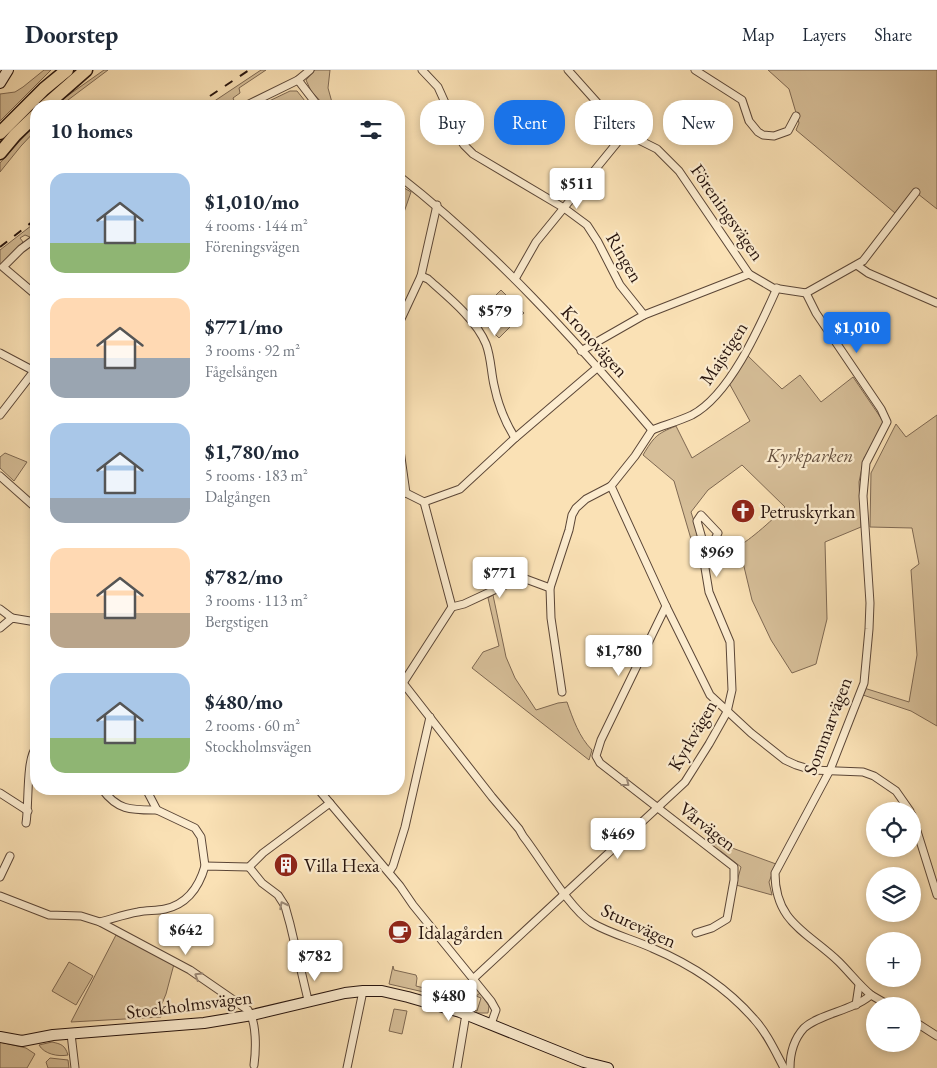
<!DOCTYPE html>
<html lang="en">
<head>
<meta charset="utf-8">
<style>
  :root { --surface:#fff; --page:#f2f2f3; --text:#1f2937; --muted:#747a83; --line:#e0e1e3; --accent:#1a73e8 }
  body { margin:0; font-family:"EB Garamond",serif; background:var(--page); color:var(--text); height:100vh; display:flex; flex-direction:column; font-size:19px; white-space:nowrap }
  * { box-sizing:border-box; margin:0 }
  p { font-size:16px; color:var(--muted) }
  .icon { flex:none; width:28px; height:28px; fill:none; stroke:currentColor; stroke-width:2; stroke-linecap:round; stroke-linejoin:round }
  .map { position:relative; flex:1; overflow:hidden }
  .panel { position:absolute; left:30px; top:30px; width:375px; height:695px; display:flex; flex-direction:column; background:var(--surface); border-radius:20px; box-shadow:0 2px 8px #0003 }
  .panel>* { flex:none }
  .guide { position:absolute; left:420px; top:30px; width:441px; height:45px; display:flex; gap:10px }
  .tools { position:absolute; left:866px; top:732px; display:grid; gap:10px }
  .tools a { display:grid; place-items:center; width:55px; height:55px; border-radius:50%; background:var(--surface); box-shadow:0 2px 8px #0003; font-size:25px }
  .price { position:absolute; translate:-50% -42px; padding:0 11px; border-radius:5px; background:#fff; color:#222; font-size:16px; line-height:32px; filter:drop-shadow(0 1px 2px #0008) }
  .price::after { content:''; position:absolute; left:50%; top:30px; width:15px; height:11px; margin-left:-8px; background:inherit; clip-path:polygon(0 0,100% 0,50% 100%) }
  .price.on { background:var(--accent); color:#fff }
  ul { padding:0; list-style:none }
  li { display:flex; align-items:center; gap:15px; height:125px; padding:0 20px }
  li span { display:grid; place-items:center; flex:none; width:140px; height:100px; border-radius:15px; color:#555 }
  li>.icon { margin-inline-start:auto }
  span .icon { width:60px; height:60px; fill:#fffc; stroke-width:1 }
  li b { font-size:21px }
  h2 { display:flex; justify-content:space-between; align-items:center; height:60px; padding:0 20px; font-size:21px }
  .chip { padding:0 18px; border-radius:20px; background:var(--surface); box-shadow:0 2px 8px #0003; font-size:18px; line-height:45px }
  .chip.on { background:var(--accent); color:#fff }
  header { display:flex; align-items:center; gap:30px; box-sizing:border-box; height:70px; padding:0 25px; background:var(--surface); border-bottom:1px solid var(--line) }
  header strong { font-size:24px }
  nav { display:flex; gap:28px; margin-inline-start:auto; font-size:18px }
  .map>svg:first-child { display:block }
</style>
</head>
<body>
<header>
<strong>Doorstep</strong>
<nav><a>Map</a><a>Layers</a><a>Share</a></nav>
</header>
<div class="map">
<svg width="937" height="998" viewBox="0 0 937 998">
  <rect width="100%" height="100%" fill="#fae1b5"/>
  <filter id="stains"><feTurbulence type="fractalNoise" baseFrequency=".004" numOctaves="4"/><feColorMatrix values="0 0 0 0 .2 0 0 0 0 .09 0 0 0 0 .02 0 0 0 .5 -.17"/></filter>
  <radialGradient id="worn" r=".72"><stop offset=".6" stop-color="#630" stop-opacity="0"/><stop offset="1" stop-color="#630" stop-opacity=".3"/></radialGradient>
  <g fill="#d6be98" stroke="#7e6852">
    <path d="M44 0H51L0 51V24L15 22 23 17Z"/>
    <path d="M104 0H108L60 36H53Z"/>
    <path d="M261 0H266L239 18 240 23 233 28 235 33 228 36H207Z"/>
    <path d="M315 0H330L328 18 333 36H325L311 21 306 10Z"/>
    <path d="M768 0H937V139L913 120 895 143 796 60 799 53 789 19Z"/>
    <path d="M290 21H297L309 36H266L265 33Z"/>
    <path d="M36 53V60L21 76 0 102V93Z"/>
    <path d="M399 115 411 122 402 148 399 170Z"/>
    <path d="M36 152V162L30 167 25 165 20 168 23 172 0 195V180Z"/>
    <path d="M501 220 524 243 499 268 476 245Z"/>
    <path d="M748 286 782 319 800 305 821 332 853 307 885 354 864 388 859 412 861 457 825 472 827 549 816 594 792 603 771 570 752 530 740 480 705 481 707 474C717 471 728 476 739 475 746 474 779 444 785 437L742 395 708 420 691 442 700 470 691 469 674 411 643 385C654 367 656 364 676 356L692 388 750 351 729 313Z"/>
    <path d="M937 345V656L911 641 863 625 864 618 909 632 917 585 911 500 919 494 912 458 870 457 871 403 896 354 906 367Z"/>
    <path d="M5 383 27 392 14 411 0 398V387Z"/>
    <path d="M493 525 506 587 515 608 536 640 558 633 567 632C573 649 579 667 592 680L589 690 472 598 483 582 499 576 488 528Z"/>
    <path d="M710 774 724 775 776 794 769 812 772 825 736 815 741 797 722 782Z"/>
    <path d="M116 865 174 894 166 924 161 936V947L71 952Z"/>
    <path d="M69 892 93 906 76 935 52 921Z"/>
    <path d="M393 896 394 900 416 905 417 908 416 916 428 919V923L389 914Z"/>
    <path d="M480 923 489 936 488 943H476L460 937V935L477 941 481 928 476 926Z"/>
    <path d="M394 939 407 941 402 964 389 961Z"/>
    <path d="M0 972 26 978 35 984 27 998H0Z"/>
    <path d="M52 972C61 974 65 975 68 985 58 987 44 984 39 975Z"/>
    <path d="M50 988 68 990 69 998H48L46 992Z"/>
  </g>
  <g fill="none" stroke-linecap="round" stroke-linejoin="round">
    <g stroke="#5b4637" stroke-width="9">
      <g id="street">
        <path d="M422 0 438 17 447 37 455 62 464 75 473 84 564 138 587 155 598 172 620 215 644 245 581 281"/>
        <path d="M568 0 619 57 625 63 657 79 679 101 749 204 773 218 806 223"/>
        <path d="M695 0 742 30 749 51 758 62 763 65 774 66 788 61 796 46"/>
        <path d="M298 10 318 36"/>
        <path d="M245 36 298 10 310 0"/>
        <path d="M399 106C494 180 574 269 652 360"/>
        <path d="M36 168 21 179 3 197 36 225"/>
        <path d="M858 196 868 203 937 233"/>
        <path d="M421 206 428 209C447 226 476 249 486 274 491 287 491 302 494 315 498 335 505 352 515 368"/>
        <path d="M515 209 536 172 625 63"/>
        <path d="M806 223 816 243 881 339 887 352 866 393 863 426 870 533 869 559 864 613 830 700 775 803C775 853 808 862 839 892 850 903 859 915 871 925"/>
        <path d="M806 223 863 191 916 122"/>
        <path d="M644 245 749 204"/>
        <path d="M399 261 400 251 421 206 437 135"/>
        <path d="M0 283 34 301 0 345"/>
        <path d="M652 360 635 386 611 416 666 536 710 625 751 663 785 690 796 695 812 700 863 702 874 706 896 721 910 741"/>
        <path d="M652 360C665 355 679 351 692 345 730 325 760 256 777 218"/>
        <path d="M399 373 406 423"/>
        <path d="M0 406 36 438"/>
        <path d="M399 422 406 423 424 432 460 419 515 368 598 297"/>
        <path d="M666 536 601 670 596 686 600 693 734 797V810L727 849 712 858 696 863"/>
        <path d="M452 537 464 534 518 509 523 508 550 518"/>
        <path d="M0 539 12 548"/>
        <path d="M0 558 12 548 36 552"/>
        <path d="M399 610 403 613 492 727 519 759 523 766C541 789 569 838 592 853 611 864 632 869 652 878 690 894 727 918 754 949 767 963 775 981 784 998"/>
        <path d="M403 613 452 537 424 432"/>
        <path d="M562 622 551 548 550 518 569 460 572 445 576 438 586 429 611 416"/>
        <path d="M102 719C118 741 132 740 157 740"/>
        <path d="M146 719 157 740 195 758 201 767 205 796"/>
        <path d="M318 719 400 816 413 835 491 931 496 940 491 954"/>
        <path d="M0 723 28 741"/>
        <path d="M912 745 937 825"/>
        <path d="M26 753C29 736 26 688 36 678"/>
        <path d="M249 797 262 813 278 825 285 836 290 854 308 930"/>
        <path d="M389 802 393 796 405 757 430 647"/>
        <path d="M0 807 10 786"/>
        <path d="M0 826 49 845 81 846 100 852 190 900 248 940C257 952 256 980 254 995"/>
        <path d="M100 852C112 849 125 844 138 842 147 840 156 841 165 839 188 834 199 817 205 796L249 797 263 783 330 733"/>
        <path d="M473 909 685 712 709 674 727 642 732 620 730 572 709 522 703 486V472L714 471 718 463 701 445 697 451 703 472"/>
        <path d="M856 935 859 915"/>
        <path d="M912 950 937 966"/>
        <path d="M71 964 75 998"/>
        <path d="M347 998 363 921"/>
        <path d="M457 998 466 944"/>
        <path d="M790 998C790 984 794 969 804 958 816 947 840 942 854 935 860 933 866 929 871 925L890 936"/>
      </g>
    </g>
    <g stroke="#26130d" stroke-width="12">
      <g id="secondary">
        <path d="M0 13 8 0"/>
        <path d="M0 967 22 971 53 965 204 953 252 945 345 923 363 921H382L408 927 460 942 584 992 608 998"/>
      </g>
    </g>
    <g stroke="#26130d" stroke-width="15">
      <g id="highway">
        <path d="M45 36 86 0"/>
        <path d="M0 63 44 19 67 0"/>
        <path d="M0 83 15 65 36 45"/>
      </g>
    </g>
    <use href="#street" stroke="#fceccf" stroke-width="7"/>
    <use href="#secondary" stroke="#fceccf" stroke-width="10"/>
    <use href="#highway" stroke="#fae1b5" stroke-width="12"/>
    <g stroke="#26130d" stroke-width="2" stroke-dasharray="9 9" stroke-linecap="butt">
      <path d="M195 36 249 0"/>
      <path d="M0 177 36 149"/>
    </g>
  </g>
  <defs><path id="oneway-chevron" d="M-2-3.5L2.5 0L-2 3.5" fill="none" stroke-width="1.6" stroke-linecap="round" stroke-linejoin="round" transform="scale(1.25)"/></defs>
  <g stroke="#9c8a78">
    <use href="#oneway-chevron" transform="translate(626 713) rotate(38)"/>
    <use href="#oneway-chevron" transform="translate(283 835) rotate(-117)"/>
    <use href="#oneway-chevron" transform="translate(198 906) rotate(-148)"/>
  </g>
  <defs>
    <g id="church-disc" transform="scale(1.25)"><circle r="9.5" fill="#8f2418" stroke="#fceccf"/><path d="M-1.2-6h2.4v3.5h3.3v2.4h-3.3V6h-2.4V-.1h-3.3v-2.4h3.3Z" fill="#fff"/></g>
    <g id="building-disc" transform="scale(1.25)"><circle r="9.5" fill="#8f2418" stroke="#fceccf"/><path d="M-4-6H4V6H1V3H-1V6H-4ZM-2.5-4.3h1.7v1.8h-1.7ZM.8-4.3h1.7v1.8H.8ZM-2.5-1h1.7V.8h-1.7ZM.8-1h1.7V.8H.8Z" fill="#fff"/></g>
    <g id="cafe-disc" transform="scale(1.25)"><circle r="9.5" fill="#8f2418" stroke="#fceccf"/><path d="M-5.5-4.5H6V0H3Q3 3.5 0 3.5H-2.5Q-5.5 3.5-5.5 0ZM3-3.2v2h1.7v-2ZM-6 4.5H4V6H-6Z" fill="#fff"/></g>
  </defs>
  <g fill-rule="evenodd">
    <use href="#church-disc" x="743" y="441"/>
    <use href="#building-disc" x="286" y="795"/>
    <use href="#cafe-disc" x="400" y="862"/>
  </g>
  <g text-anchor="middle" stroke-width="4.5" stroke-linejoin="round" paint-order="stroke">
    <g font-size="19" fill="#26130d" stroke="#fceccf">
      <text transform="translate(728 142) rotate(55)" y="7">Föreningsvägen</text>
      <text transform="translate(625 187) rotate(60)" y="7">Ringen</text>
      <text transform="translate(595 271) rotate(48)" y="7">Kronovägen</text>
      <text transform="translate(723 283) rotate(-57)" y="7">Majstigen</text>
      <text transform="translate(827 656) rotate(-69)" y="7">Sommarvägen</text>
      <text transform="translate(692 665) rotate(-60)" y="7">Kyrkvägen</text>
      <text transform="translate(708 756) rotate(38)" y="7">Vårvägen</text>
      <text transform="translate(639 855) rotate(25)" y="7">Sturevägen</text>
      <text transform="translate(189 934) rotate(-7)" y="7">Stockholmsvägen</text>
    </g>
    <g font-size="19" font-style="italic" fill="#644f3e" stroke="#fceccf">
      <text x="810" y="392">Kyrkparken</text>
    </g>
    <g font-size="19" fill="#26130d" stroke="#fceccf" text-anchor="start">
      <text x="760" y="448">Petruskyrkan</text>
      <text x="304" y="802">Villa Hexa</text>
      <text x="418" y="869">Idalagården</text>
    </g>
  </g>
  <rect width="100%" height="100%" filter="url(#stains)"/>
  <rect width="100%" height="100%" fill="url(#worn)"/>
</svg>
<div class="tools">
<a><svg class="icon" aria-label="locate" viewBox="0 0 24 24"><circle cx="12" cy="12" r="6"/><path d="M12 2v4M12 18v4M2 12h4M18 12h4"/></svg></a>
<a><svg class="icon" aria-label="layers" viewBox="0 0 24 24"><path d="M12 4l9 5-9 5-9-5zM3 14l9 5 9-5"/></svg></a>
<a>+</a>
<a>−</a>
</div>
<b class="price" style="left:577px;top:140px">$511</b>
<b class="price" style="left:495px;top:267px">$579</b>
<b class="price on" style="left:857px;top:284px">$1,010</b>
<b class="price" style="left:717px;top:508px">$969</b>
<b class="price" style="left:500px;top:529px">$771</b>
<b class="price" style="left:619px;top:607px">$1,780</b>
<b class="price" style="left:618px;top:790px">$469</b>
<b class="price" style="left:186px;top:886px">$642</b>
<b class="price" style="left:315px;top:912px">$782</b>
<b class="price" style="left:449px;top:952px">$480</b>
<div class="guide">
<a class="chip">Buy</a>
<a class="chip on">Rent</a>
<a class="chip">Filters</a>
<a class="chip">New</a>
</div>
<section class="panel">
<h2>10 homes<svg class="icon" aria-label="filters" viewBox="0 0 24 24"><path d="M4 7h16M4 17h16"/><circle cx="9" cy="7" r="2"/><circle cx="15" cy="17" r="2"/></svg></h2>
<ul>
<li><span style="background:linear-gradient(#a9c7e8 70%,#8fb573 0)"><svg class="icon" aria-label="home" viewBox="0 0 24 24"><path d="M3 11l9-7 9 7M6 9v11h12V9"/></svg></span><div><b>$1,010/mo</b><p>4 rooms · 144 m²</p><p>Föreningsvägen</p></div></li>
<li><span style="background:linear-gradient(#ffd9b3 60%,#9aa5b1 0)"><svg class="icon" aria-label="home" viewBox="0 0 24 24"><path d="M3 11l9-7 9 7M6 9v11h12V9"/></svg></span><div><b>$771/mo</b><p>3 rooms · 92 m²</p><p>Fågelsången</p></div></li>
<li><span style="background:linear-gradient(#a9c7e8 75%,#9aa5b1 0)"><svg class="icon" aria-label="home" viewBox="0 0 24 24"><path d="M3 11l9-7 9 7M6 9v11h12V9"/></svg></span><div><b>$1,780/mo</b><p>5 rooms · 183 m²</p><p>Dalgången</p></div></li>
<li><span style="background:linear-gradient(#ffd9b3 65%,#b9a48a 0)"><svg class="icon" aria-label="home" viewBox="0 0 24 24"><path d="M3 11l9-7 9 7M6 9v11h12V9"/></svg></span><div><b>$782/mo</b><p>3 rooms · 113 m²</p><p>Bergstigen</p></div></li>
<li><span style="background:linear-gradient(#a9c7e8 65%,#8fb573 0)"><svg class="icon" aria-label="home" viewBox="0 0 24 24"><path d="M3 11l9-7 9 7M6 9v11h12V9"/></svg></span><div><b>$480/mo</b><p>2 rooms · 60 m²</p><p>Stockholmsvägen</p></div></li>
</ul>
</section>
</div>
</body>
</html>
